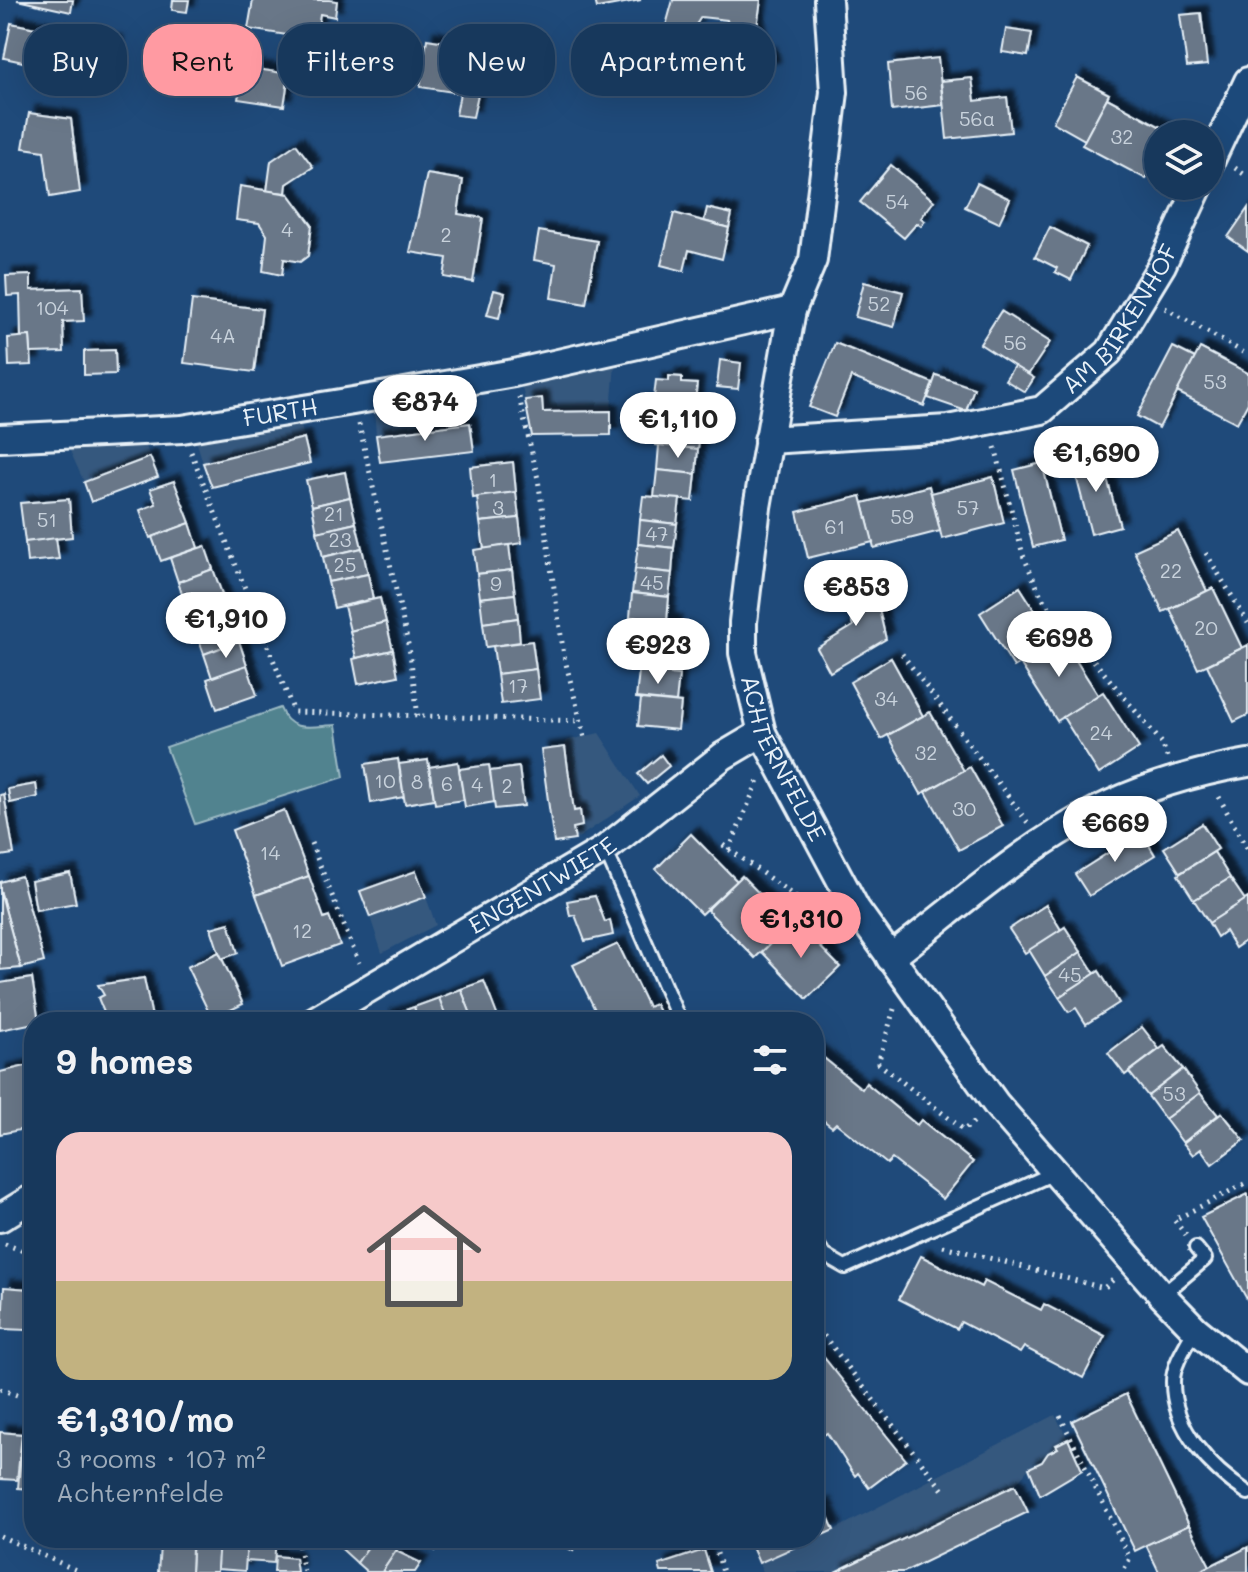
<!DOCTYPE html>
<html lang="en">
<head>
<meta charset="utf-8">
<style>
  :root { --surface:#17385c; --page:#203f62; --text:#f1f3f6; --muted:#9eacbb; --line:#365272; --accent:#ff9aa2 }
  body { margin:0; font-family:Mali,sans-serif; background:var(--page); color:var(--text); height:100vh; display:flex; flex-direction:column; font-size:30px; white-space:nowrap }
  * { box-sizing:border-box; margin:0 }
  p { font-size:26px; color:var(--muted) }
  .icon { flex:none; width:44px; height:44px; fill:none; stroke:currentColor; stroke-width:2; stroke-linecap:round; stroke-linejoin:round }
  .map { position:relative; flex:1; overflow:hidden }
  .sheet { position:absolute; left:24px; top:1012px; width:800px; height:536px; display:flex; flex-direction:column; background:var(--surface); border-radius:32px; box-shadow:0 8px 32px #0002,0 0 0 2px var(--line) }
  .sheet>* { flex:none }
  .hud { position:absolute; left:24px; top:24px; width:800px; height:72px; display:flex; gap:16px }
  .tools { position:absolute; left:1144px; top:120px; display:grid; gap:16px }
  .tools a { display:grid; place-items:center; width:80px; height:80px; border-radius:50%; background:var(--surface); box-shadow:0 8px 32px #0002,0 0 0 2px var(--line); font-size:40px }
  .price { position:absolute; translate:-50% -68px; padding:0 18px; border-radius:28px; background:#fff; color:#222; font-size:26px; line-height:52px; filter:drop-shadow(0 2px 4px #0008) }
  .price::after { content:''; position:absolute; left:50%; top:48px; width:24px; height:18px; margin-left:-12px; background:inherit; clip-path:polygon(0 0,100% 0,50% 100%) }
  .price.selected { background:var(--accent); color:#111 }
  ul { padding:0; list-style:none }
  li { display:grid; align-content:center; gap:16px; height:424px; padding:0 32px }
  li+li { border-top:2px solid var(--line) }
  li span { display:grid; place-items:center; height:248px; border-radius:24px; color:#555 }
  li>.icon { margin-inline-start:auto }
  span .icon { width:144px; height:144px; fill:#fffc; stroke-width:1 }
  li b { font-size:34px }
  h2 { display:flex; justify-content:space-between; align-items:center; height:96px; padding:0 32px; font-size:34px }
  .tag { padding:0 28px; border-radius:32px; background:var(--surface); box-shadow:0 8px 32px #0002,0 0 0 2px var(--line); font-size:28px; line-height:72px }
  .tag.selected { background:var(--accent); color:#111 }
  .map>svg:first-child { display:block }
</style>
</head>
<body>
<div class="map">
<svg width="1248" height="1572" viewBox="0 0 1248 1572">
  <defs>
    <filter id="shadow"><feDropShadow dx="7" dy="-7" stdDeviation="2" flood-color="#0009"/></filter>
  </defs>
  <rect width="100%" height="100%" fill="#1f4a7a"/>
  <filter id="ink" filterUnits="userSpaceOnUse"><feTurbulence type="fractalNoise" baseFrequency=".0125" numOctaves="2"/><feDisplacementMap in="SourceGraphic" scale="16" xChannelSelector="R" yChannelSelector="G"/><feConvolveMatrix kernelMatrix="1 2 1 2 8 2 1 2 1" color-interpolation-filters="sRGB"/></filter>
  <g filter="url(#ink)">
    <g fill="#35587e">
      <path d="M615 364 611 411 543 412 542 399 525 400 521 383Z"/>
      <path d="M467 396 470 423 376 435 374 408Z"/>
      <path d="M299 417 304 438 203 463 194 433Z"/>
      <path d="M143 438 150 457 84 482 67 444Z"/>
      <path d="M599 733 640 796 575 840 573 828 580 811H574L565 741Z"/>
      <path d="M426 897 436 925 382 953 370 917Z"/>
      <path d="M1055 1415 1068 1439 1057 1444 1058 1448 1029 1468 1015 1485 835 1572H762L759 1563 834 1530Z"/>
    </g>
    <path fill="#51838f" stroke="#9cbac4" stroke-width="2" d="M280 708C290 734 312 726 336 725L344 777 195 824 166 747Z"/>
    <g fill="#697788" stroke="#e8f1f8" stroke-width="2" filter="url(#shadow)">
      <path d="M17 0H73L71 12Z"/>
      <path d="M173 0H189L187 12 172 10Z"/>
      <path d="M253 0H329L337 1 335 17 320 14 315 46 285 41 287 35 248 29Z"/>
      <path d="M595 0H641L597 8Z"/>
      <path d="M673 0H761L757 27 763 55 769 54 773 68 741 76 727 20 701 17 686 40 665 29Z"/>
      <path d="M1201 13 1207 65 1187 67 1180 15Z"/>
      <path d="M11 23 65 34 61 54 45 51 42 66 4 58Z"/>
      <path d="M1006 29 1032 33 1028 56 1002 52Z"/>
      <path d="M83 38 116 43 113 61 80 56Z"/>
      <path d="M427 39 488 49 473 117 456 115 460 93 420 87Z"/>
      <path d="M489 42 519 47 513 84 483 79Z"/>
      <path d="M938 58 943 105 892 111 888 64Z"/>
      <path d="M244 67 289 74 284 106 238 99Z"/>
      <path d="M1077 77 1109 94 1085 140 1053 122Z"/>
      <path d="M972 78 975 101 1007 97 1011 132 947 139 941 81Z"/>
      <path d="M1107 98 1172 133 1158 134V158L1146 179 1082 145Z"/>
      <path d="M29 113 71 119 80 192 50 197 44 151 23 148Z"/>
      <path d="M296 144 313 167 287 184 286 193 267 191 271 161Z"/>
      <path d="M891 165 934 201 921 218 925 221 921 226 917 223 904 238 860 202Z"/>
      <path d="M427 174 463 180 458 214 483 218 473 282 444 277 447 258 410 252Z"/>
      <path d="M977 183 1010 199 999 223 965 207Z"/>
      <path d="M240 186 289 194 312 225 308 256 300 262 284 259 282 275 263 271 267 235 259 223 236 220Z"/>
      <path d="M707 208 732 214 729 228 704 221Z"/>
      <path d="M1248 208V251L1228 237Z"/>
      <path d="M674 213 729 228 722 259 689 250 684 271 661 265Z"/>
      <path d="M1050 227 1087 246 1071 280 1055 272 1057 268 1035 257Z"/>
      <path d="M539 231 597 241 586 304 551 298 556 264 534 260Z"/>
      <path d="M31 275V290L82 288 84 321 63 322 64 352 31 353 30 336 21 337 20 295 7 296 6 276Z"/>
      <path d="M864 282 903 292 894 327 855 317Z"/>
      <path d="M494 290 505 293 499 318 487 315Z"/>
      <path d="M192 300 262 309 254 372 184 363Z"/>
      <path d="M1001 311 1050 342 1028 375 980 344Z"/>
      <path d="M30 336 32 365 9 366 8 338Z"/>
      <path d="M835 343 933 383 924 406 851 377 835 417 809 407Z"/>
      <path d="M1173 347 1195 358 1159 428 1137 416Z"/>
      <path d="M1200 348 1248 373V403L1237 423 1177 392Z"/>
      <path d="M115 350 116 374 84 375V351Z"/>
      <path d="M720 360 741 363 738 389 717 387Z"/>
      <path d="M1014 366 1034 378 1025 392 1005 380Z"/>
      <path d="M936 375 974 388 966 411 928 398Z"/>
      <path d="M669 376 682 377V383L697 384 693 419 652 415 656 380 669 381Z"/>
      <path d="M542 398 543 412 611 411V435L532 436 525 400Z"/>
      <path d="M659 415 702 420 698 449 656 445Z"/>
      <path d="M470 423 474 451 380 462 376 435Z"/>
      <path d="M304 438 310 463 212 487 203 463Z"/>
      <path d="M659 445 698 449 696 474 657 470Z"/>
      <path d="M1100 453 1120 526 1091 534 1072 460Z"/>
      <path d="M150 457 158 477 91 502 84 482Z"/>
      <path d="M513 462 516 492 473 498 470 467Z"/>
      <path d="M1042 463 1061 540 1033 547 1014 470Z"/>
      <path d="M657 470 696 474 693 501 654 497Z"/>
      <path d="M345 472 350 497 312 506 306 480Z"/>
      <path d="M993 477 1004 523 942 539 931 493Z"/>
      <path d="M174 481 190 523 150 538 140 510 156 504 150 489Z"/>
      <path d="M929 486 940 531 874 548 863 503Z"/>
      <path d="M516 492 519 518 480 522 477 497Z"/>
      <path d="M643 496 680 499 677 524 640 520Z"/>
      <path d="M861 496 873 542 808 558 797 512Z"/>
      <path d="M350 497 356 523 317 532 312 506Z"/>
      <path d="M69 499 72 537 25 542 20 503Z"/>
      <path d="M519 518 522 543 484 549 480 522Z"/>
      <path d="M640 520 677 524 674 548 638 544Z"/>
      <path d="M190 523 198 548 161 561 152 537Z"/>
      <path d="M356 523 362 548 323 557 317 532Z"/>
      <path d="M1178 531 1207 591 1163 612 1134 551Z"/>
      <path d="M56 538 59 559 27 562 25 542Z"/>
      <path d="M638 544 674 548 672 573 635 569Z"/>
      <path d="M509 545 512 570 477 574 474 550Z"/>
      <path d="M205 546 213 569 178 582 170 558Z"/>
      <path d="M362 548 368 574 328 582 323 557Z"/>
      <path d="M213 569 222 594 186 606 178 582Z"/>
      <path d="M635 569 672 573 669 597 632 593Z"/>
      <path d="M512 570 515 594 480 598 477 574Z"/>
      <path d="M368 574 373 599 334 608 328 582Z"/>
      <path d="M872 580 886 639 830 672 817 648 853 626 844 588Z"/>
      <path d="M1020 587 1055 642 1014 667 980 613Z"/>
      <path d="M1213 588 1242 648 1198 669 1170 609Z"/>
      <path d="M632 593 669 597 667 621 630 617Z"/>
      <path d="M222 594 230 617 195 630 186 606Z"/>
      <path d="M515 594 518 618 483 623 480 598Z"/>
      <path d="M380 598 386 622 350 631 344 606Z"/>
      <path d="M230 617 239 641 204 654 195 630Z"/>
      <path d="M518 618 520 642 486 647 483 623Z"/>
      <path d="M635 618 674 622 671 648 632 644Z"/>
      <path d="M386 622 393 650 356 658 350 631Z"/>
      <path d="M1061 637 1098 695 1057 721 1020 663Z"/>
      <path d="M239 641 247 665 212 678 204 654Z"/>
      <path d="M532 641 536 669 497 674 493 646Z"/>
      <path d="M637 645 676 649 673 674 634 670Z"/>
      <path d="M1248 645V715L1234 722 1207 665Z"/>
      <path d="M393 650 398 676 358 684 353 659Z"/>
      <path d="M891 658 923 716 881 739 850 682Z"/>
      <path d="M247 665 257 695 217 709 207 679Z"/>
      <path d="M536 669 540 699 501 704 497 674Z"/>
      <path d="M639 671 679 675 676 702 636 698Z"/>
      <path d="M1103 692 1139 748 1099 774 1063 717Z"/>
      <path d="M641 699 681 703 678 730 638 726Z"/>
      <path d="M930 712 964 771 921 794 888 735Z"/>
      <path d="M565 747 574 811 580 810 582 826 573 828 575 840 554 843 541 750Z"/>
      <path d="M661 755 669 766 647 784 638 774Z"/>
      <path d="M398 759 404 797 371 803 365 764Z"/>
      <path d="M428 760 434 799 405 804 399 764Z"/>
      <path d="M458 762 464 800 435 804 429 767Z"/>
      <path d="M489 765 495 802 465 807 459 769Z"/>
      <path d="M519 767 524 806 495 809 490 771Z"/>
      <path d="M970 767 1003 826 959 850 926 792Z"/>
      <path d="M36 784 38 797 10 803 8 789Z"/>
      <path d="M4 794 14 854 0 856V795Z"/>
      <path d="M284 810 309 876 256 895 232 830Z"/>
      <path d="M1202 824 1218 849 1180 873 1164 848Z"/>
      <path d="M1141 832 1155 855 1089 896 1075 874Z"/>
      <path d="M691 834 737 881 701 914 656 869Z"/>
      <path d="M1214 852 1230 878 1194 900 1178 875Z"/>
      <path d="M416 871 426 897 370 917 360 891Z"/>
      <path d="M70 873 76 903 36 910 31 881Z"/>
      <path d="M21 876 44 962 21 968 0 890V882Z"/>
      <path d="M309 876 324 918 329 916 340 945 282 966 256 895Z"/>
      <path d="M742 876 790 925 755 958 707 910Z"/>
      <path d="M1230 878 1245 900 1209 923 1194 900Z"/>
      <path d="M0 890 21 968 0 970Z"/>
      <path d="M595 896 605 922 610 920 613 935 585 941 575 915 570 916 567 901Z"/>
      <path d="M1248 898V939L1235 948 1225 931 1217 937 1209 923Z"/>
      <path d="M1046 905 1061 930 1025 953 1009 929Z"/>
      <path d="M794 920 840 967 807 999 762 952Z"/>
      <path d="M229 923 238 953 221 959 211 928Z"/>
      <path d="M1065 927 1081 952 1045 976 1029 950Z"/>
      <path d="M618 944 648 1007 655 1004 664 1022H601L573 965Z"/>
      <path d="M219 952 243 1004 212 1019 187 967Z"/>
      <path d="M1081 952 1095 974 1059 997 1045 976Z"/>
      <path d="M1099 971 1119 1003 1086 1024 1076 1008 1069 1012 1059 997Z"/>
      <path d="M32 978 39 1022 0 1030V983Z"/>
      <path d="M144 978 153 1022H117L116 1016 107 1020 98 998 104 995 98 985Z"/>
      <path d="M484 981 499 1020 474 1022 461 989Z"/>
      <path d="M461 989 474 1022H448L439 998Z"/>
      <path d="M439 998 448 1022H419L414 1007Z"/>
      <path d="M414 1007 419 1022H386L384 1017Z"/>
      <path d="M1142 1027 1159 1049 1125 1075 1108 1053Z"/>
      <path d="M1164 1046 1183 1069 1148 1096 1129 1072Z"/>
      <path d="M814 1050 862 1089 866 1083 917 1125 921 1120 973 1162 943 1199 892 1159 887 1164 836 1123 832 1127 814 1113Z"/>
      <path d="M34 1064V1127L0 1134V1072Z"/>
      <path d="M1183 1069 1200 1093 1165 1119 1148 1096Z"/>
      <path d="M1200 1093 1218 1115 1183 1143 1165 1119Z"/>
      <path d="M1222 1113 1244 1140 1212 1164 1201 1149 1193 1155 1183 1143Z"/>
      <path d="M1248 1194V1301L1201 1217Z"/>
      <path d="M921 1256 981 1287 984 1281 1041 1310 1044 1304 1105 1336 1083 1378 1024 1347 1020 1353 961 1322 957 1329 899 1299Z"/>
      <path d="M4 1287 29 1289 27 1330 2 1329Z"/>
      <path d="M28 1298H34V1341H27Z"/>
      <path d="M814 1345 906 1460 869 1488 858 1473 855 1476 827 1433 821 1437 814 1428Z"/>
      <path d="M1126 1394 1189 1525 1135 1551 1072 1421Z"/>
      <path d="M0 1432 22 1434 17 1480 0 1479Z"/>
      <path d="M1068 1439 1082 1470 1040 1495 1029 1468 1042 1462 1048 1453 1058 1448 1056 1445Z"/>
      <path d="M22 1441 34 1442V1489L18 1488Z"/>
      <path d="M1015 1485 1028 1512 904 1572H835Z"/>
      <path d="M823 1505 834 1530 759 1563 748 1538H814V1509Z"/>
      <path d="M1189 1525 1210 1566 1198 1572H1159L1146 1545Z"/>
      <path d="M193 1538H219L217 1572H191Z"/>
      <path d="M219 1538H247L245 1571 217 1569Z"/>
      <path d="M247 1538H276L274 1563 246 1561Z"/>
      <path d="M336 1538H374L357 1563 333 1541Z"/>
      <path d="M374 1538 400 1545 382 1572H367L357 1563Z"/>
      <path d="M550 1538H576L573 1551Z"/>
      <path d="M160 1546 192 1547 191 1572H158Z"/>
      <path d="M1248 1547V1572H1198Z"/>
      <path d="M704 1550 711 1572H661L659 1565Z"/>
      <path d="M396 1551 421 1563 415 1572H382Z"/>
      <path d="M275 1556 295 1558 297 1572H274Z"/>
    </g>
    <g fill="none" stroke-linecap="round" stroke-linejoin="round">
      <g stroke="#e8f1f8" stroke-width="18">
        <g id="service">
          <path d="M605 849 680 1022"/>
          <path d="M814 1240 824 1255 845 1267 1054 1173"/>
          <path d="M1162 1295 1205 1259 1196 1248"/>
          <path d="M1195 1329C1187 1344 1173 1364 1173 1381 1172 1429 1211 1469 1248 1493"/>
        </g>
      </g>
      <g stroke="#e8f1f8" stroke-width="32">
        <g id="minor">
          <path id="s1" d="M828 0 834 92 813 260 792 310 757 507 743 622V653L762 733 856 909 996 1104 1162 1295 1195 1329 1248 1372"/>
          <path d="M1210 162 1248 81"/>
          <path id="s2" d="M0 438 182 429 353 401 514 373 792 310"/>
          <path id="s3" d="M768 440 948 429 1042 410 1109 352 1162 265 1199 186"/>
          <path d="M890 958C956 908 1022 848 1096 811 1144 787 1195 772 1248 763"/>
          <path id="s4" d="M312 1022 605 849 723 756 762 733"/>
          <path d="M0 1218 34 1197"/>
        </g>
      </g>
      <g stroke="#e8f1f8" stroke-width="5" stroke-dasharray="2 6" stroke-linecap="butt">
        <path d="M1235 168 1248 177"/>
        <path d="M1165 308 1248 355"/>
        <path d="M519 397 538 479 564 656 585 738"/>
        <path d="M359 424 410 653 418 717"/>
        <path d="M995 447 1023 555 1042 598 1162 743 1167 757"/>
        <path d="M191 452 294 712 581 721"/>
        <path d="M1206 553 1248 623"/>
        <path d="M902 654 1028 823"/>
        <path d="M1219 797 1248 851"/>
        <path d="M311 843 359 963"/>
        <path d="M723 845 832 923"/>
        <path d="M729 850 758 781"/>
        <path d="M894 1009 878 1063 964 1130 976 1120"/>
        <path d="M1186 1235 1174 1220 1248 1182"/>
        <path d="M5 1244 34 1255"/>
        <path d="M943 1246 1104 1288 1115 1278"/>
        <path d="M814 1305 820 1275"/>
        <path d="M814 1323 946 1494"/>
        <path d="M0 1389 34 1401"/>
        <path d="M1060 1416 1130 1558 1123 1572"/>
        <path d="M0 1536 80 1572"/>
        <path d="M297 1538 304 1572"/>
        <path d="M424 1538 440 1553"/>
        <path d="M712 1538 723 1572"/>
      </g>
      <use href="#service" stroke="#1f4a7a" stroke-width="12"/>
      <use href="#minor" stroke="#1f4a7a" stroke-width="26"/>
    </g>
  </g>
  <g text-anchor="middle" stroke-width="7" stroke-linejoin="round" paint-order="stroke">
    <g font-size="20" fill="#c8d2dc">
      <text x="916" y="100">56</text>
      <text x="977" y="126">56a</text>
      <text x="1122" y="144">32</text>
      <text x="897" y="209">54</text>
      <text x="287" y="237">4</text>
      <text x="446" y="242">2</text>
      <text x="879" y="311">52</text>
      <text x="52" y="315">104</text>
      <text x="223" y="343">4A</text>
      <text x="1015" y="350">56</text>
      <text x="1215" y="389">53</text>
      <text x="493" y="487">1</text>
      <text x="498" y="515">3</text>
      <text x="968" y="515">57</text>
      <text x="334" y="521">21</text>
      <text x="902" y="524">59</text>
      <text x="47" y="527">51</text>
      <text x="835" y="534">61</text>
      <text x="657" y="541">47</text>
      <text x="340" y="547">23</text>
      <text x="345" y="572">25</text>
      <text x="1171" y="578">22</text>
      <text x="652" y="590">45</text>
      <text x="496" y="591">9</text>
      <text x="1206" y="635">20</text>
      <text x="518" y="693">17</text>
      <text x="886" y="706">34</text>
      <text x="1101" y="740">24</text>
      <text x="926" y="760">32</text>
      <text x="385" y="788">10</text>
      <text x="417" y="789">8</text>
      <text x="447" y="791">6</text>
      <text x="477" y="792">4</text>
      <text x="507" y="793">2</text>
      <text x="964" y="816">30</text>
      <text x="270" y="860">14</text>
      <text x="302" y="938">12</text>
      <text x="1070" y="982">45</text>
      <text x="1174" y="1101">53</text>
    </g>
    <g font-size="24" fill="#e8f1f8" stroke="#1f4a7a">
      <text dy="8" stroke="none"><textPath href="#s3" startOffset="398">AM BIRKENHOF</textPath></text>
      <text dy="8" stroke="none"><textPath href="#s2" startOffset="282">FURTH</textPath></text>
      <text dy="8" stroke="none"><textPath href="#s1" startOffset="776">ACHTERNFELDE</textPath></text>
      <text dy="8" stroke="none"><textPath href="#s4" startOffset="268">ENGENTWIETE</textPath></text>
    </g>
  </g>
</svg>
<div class="tools">
<a><svg class="icon" aria-label="layers" viewBox="0 0 24 24"><path d="M12 4l9 5-9 5-9-5zM3 14l9 5 9-5"/></svg></a>
</div>
<b class="price" style="left:425px;top:443px">€874</b>
<b class="price" style="left:678px;top:460px">€1,110</b>
<b class="price" style="left:1096px;top:494px">€1,690</b>
<b class="price" style="left:856px;top:628px">€853</b>
<b class="price" style="left:226px;top:660px">€1,910</b>
<b class="price" style="left:1059px;top:679px">€698</b>
<b class="price" style="left:658px;top:686px">€923</b>
<b class="price" style="left:1115px;top:864px">€669</b>
<b class="price selected" style="left:801px;top:960px">€1,310</b>
<div class="hud">
<a class="tag">Buy</a>
<a class="tag selected">Rent</a>
<a class="tag">Filters</a>
<a class="tag">New</a>
<a class="tag">Apartment</a>
</div>
<section class="sheet">
<h2>9 homes<svg class="icon" aria-label="filters" viewBox="0 0 24 24"><path d="M4 7h16M4 17h16"/><circle cx="9" cy="7" r="2"/><circle cx="15" cy="17" r="2"/></svg></h2>
<ul>
<li><span style="background:linear-gradient(#f6c9c9 60%,#c2b280 0)"><svg class="icon" aria-label="home" viewBox="0 0 24 24"><path d="M3 11l9-7 9 7M6 9v11h12V9"/></svg></span><div><b>€1,310/mo</b><p>3 rooms · 107 m²</p><p>Achternfelde</p></div></li>
</ul>
</section>
</div>
</body>
</html>
